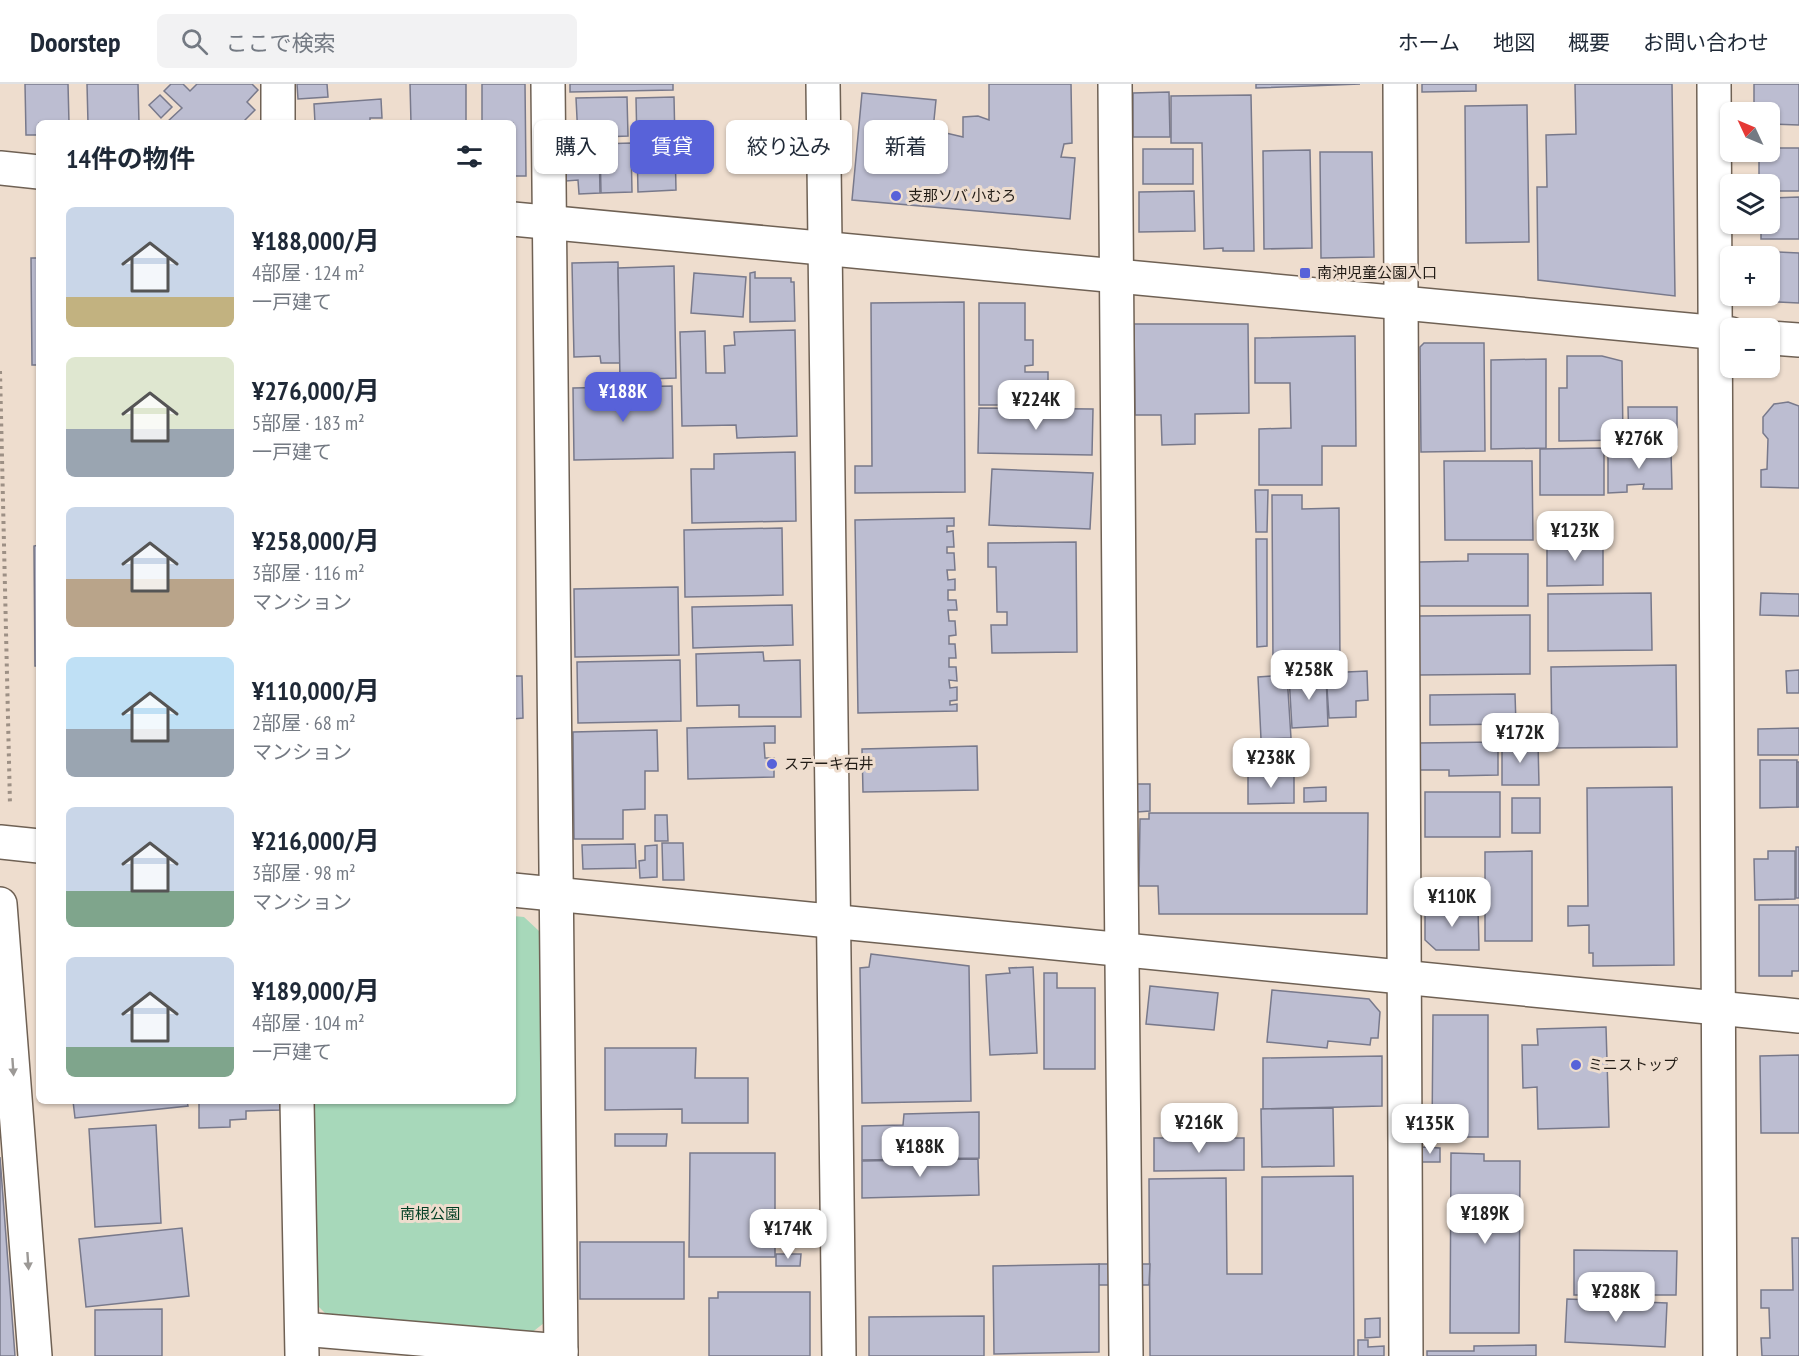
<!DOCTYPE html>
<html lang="ja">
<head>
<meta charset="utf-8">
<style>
  :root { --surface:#fff; --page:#f2f2f3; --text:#1f2937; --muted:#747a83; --line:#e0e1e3; --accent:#5862d9 }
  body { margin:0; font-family:"PT Sans Narrow","Noto Sans JP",sans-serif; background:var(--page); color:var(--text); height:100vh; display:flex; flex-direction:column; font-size:22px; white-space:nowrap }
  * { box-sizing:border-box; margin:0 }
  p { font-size:20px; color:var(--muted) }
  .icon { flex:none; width:33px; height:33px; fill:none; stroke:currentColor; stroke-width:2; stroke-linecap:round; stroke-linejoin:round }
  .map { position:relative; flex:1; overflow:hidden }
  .sheet { position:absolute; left:36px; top:36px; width:480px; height:984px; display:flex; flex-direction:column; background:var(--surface); border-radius:9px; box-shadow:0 2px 4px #0004 }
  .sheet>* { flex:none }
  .top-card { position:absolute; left:534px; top:36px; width:570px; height:54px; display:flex; gap:12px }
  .needle { width:39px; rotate:314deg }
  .buttons { position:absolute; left:1720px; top:18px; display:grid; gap:12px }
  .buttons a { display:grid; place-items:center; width:60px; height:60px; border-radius:9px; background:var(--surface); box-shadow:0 2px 4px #0004; font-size:30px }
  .price { position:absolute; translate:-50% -51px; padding:0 14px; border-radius:12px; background:#fff; color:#222; font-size:20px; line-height:39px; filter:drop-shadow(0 2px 3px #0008) }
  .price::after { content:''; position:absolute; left:50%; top:36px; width:18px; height:14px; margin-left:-9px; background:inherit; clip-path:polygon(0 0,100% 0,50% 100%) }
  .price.on { background:var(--accent); color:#fff }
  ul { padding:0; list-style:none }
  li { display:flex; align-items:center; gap:18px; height:150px; padding:0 30px }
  li span { display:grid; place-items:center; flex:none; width:168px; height:120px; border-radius:9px; color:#555 }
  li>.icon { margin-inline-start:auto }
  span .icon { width:72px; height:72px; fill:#fffc; stroke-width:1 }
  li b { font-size:26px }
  h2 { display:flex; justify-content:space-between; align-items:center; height:72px; padding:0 30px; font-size:26px }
  .chip { padding:0 21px; border-radius:9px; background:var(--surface); box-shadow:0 2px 4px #0004; font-size:21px; line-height:54px }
  .chip.on { background:var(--accent); color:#fff }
  header { display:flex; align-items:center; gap:36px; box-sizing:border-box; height:84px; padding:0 30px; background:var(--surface); border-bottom:2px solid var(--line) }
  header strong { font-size:28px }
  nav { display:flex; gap:33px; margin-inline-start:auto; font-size:21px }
  .search { width:420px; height:54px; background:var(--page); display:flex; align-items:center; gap:15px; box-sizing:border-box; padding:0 21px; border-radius:9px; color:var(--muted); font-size:22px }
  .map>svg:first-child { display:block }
</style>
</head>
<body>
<header>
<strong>Doorstep</strong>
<div class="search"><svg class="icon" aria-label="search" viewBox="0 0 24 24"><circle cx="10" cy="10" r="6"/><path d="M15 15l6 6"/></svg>ここで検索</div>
<nav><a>ホーム</a><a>地図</a><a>概要</a><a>お問い合わせ</a></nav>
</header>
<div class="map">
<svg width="1799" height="1272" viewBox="0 0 1799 1272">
  <rect width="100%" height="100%" fill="#eeddce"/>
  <path fill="#a7d8ba" d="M513 832 524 833 539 847 544 1239 526 1253 329 1233 315 1219 312 1017H513Z"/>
  <g fill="#bcbdd1" stroke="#78798b" stroke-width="1.5">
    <path d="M25 0H68L69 39H39V51H26Z"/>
    <path d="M87 0H138L139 39H88Z"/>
    <path d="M171 0H183L190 7 197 0H252L258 6 247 18 255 26 245 36 248 39H166L182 24 164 7Z"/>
    <path d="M297 0H327L328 13 298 15Z"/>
    <path d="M410 0H466V39H411Z"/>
    <path d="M482 0H525L526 92H513V39H482Z"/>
    <path d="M570 0H673V6L570 8Z"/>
    <path d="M989 0H1071L1072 59 1064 60 1061 73 1075 74 1070 135 852 116 862 9 936 16 933 46 963 53V33L978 32 989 36Z"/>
    <path d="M1256 0H1360L1256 4Z"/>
    <path d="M1422 0H1476V7L1422 8Z"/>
    <path d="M1575 0H1672L1675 212 1538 196 1537 103H1547L1546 51 1576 50Z"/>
    <path d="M1754 0H1799V41L1770 40V28H1754Z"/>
    <path d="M1169 8 1170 53H1133V9Z"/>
    <path d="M160 11 172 23 161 34 149 21Z"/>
    <path d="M1251 11 1254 167H1223V164L1204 165 1202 59H1171V12Z"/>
    <path d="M627 13 628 52 578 54 576 14Z"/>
    <path d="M674 13 676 106 638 108 636 14Z"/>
    <path d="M381 15 382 34H370V39H315L314 20Z"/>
    <path d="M1527 21 1529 158 1466 159 1465 22Z"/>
    <path d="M631 59 632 108 601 109 600 60Z"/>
    <path d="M565 60H599L600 109 579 110 578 96 566 97Z"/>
    <path d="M1770 64H1799V107H1770V100H1759V68H1770Z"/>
    <rect x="1143" y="65" width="50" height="35"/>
    <path d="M1310 66 1312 164 1264 165 1263 67Z"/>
    <path d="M1320 68H1372L1374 173 1321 174Z"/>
    <path d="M1194 107 1195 147 1139 148V108Z"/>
    <path d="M1799 113V155H1761V140H1770V114Z"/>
    <path d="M1760 167 1799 169V219L1757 217V212H1770V172H1759Z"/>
    <path d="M31 174H39V281H32Z"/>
    <path d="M618 178 620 279H601L600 272 574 273 572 179Z"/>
    <path d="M674 182 676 294 620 296 618 184Z"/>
    <path d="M755 188V194H791V198H794L795 237 750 238V189Z"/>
    <path d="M694 189 746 193 743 233 691 229Z"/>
    <path d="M964 218 965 408 855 409V382H872L871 219Z"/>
    <path d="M979 219H1025V256H1033V281L1025 282V288H1048V321H979Z"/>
    <path d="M1134 240H1248L1249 329 1195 330V360L1162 361 1161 331H1135Z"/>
    <path d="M795 246 797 352 737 354 736 341 682 342 680 248 705 247 706 289H725L724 262 735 261 734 248Z"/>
    <path d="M1355 252 1356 362H1322V401H1259V345L1291 344 1290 299H1255V254Z"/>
    <path d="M1424 259H1484L1485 367 1421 368 1420 263Z"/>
    <path d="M1567 272H1602L1622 277 1623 356 1559 357V304H1567Z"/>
    <path d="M513 273H514L515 385H513Z"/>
    <path d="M1546 275V364L1491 365V276Z"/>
    <path d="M672 302 673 374 574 376 573 304Z"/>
    <path d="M1788 318 1799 322V404L1761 403V386L1767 385 1768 355 1763 349V333L1774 320Z"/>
    <path d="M1628 323H1677V361L1629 362Z"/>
    <path d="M979 324 1093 325 1092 371 978 369Z"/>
    <path d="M1604 364V411H1540V365Z"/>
    <path d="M1671 367 1672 405H1643L1644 400 1627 401V408L1608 409V368Z"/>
    <path d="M795 368 796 437 692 439 691 385H714V370Z"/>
    <path d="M1444 377H1532L1533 456H1445Z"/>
    <path d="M992 385 1093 389 1090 445 989 441Z"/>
    <path d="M1255 406H1268L1267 448H1256Z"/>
    <path d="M1272 411H1302V425L1339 424 1340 580H1273Z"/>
    <path d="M954 434V442H947V448L953 447 954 463H947V469H954L955 486H947L948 496 955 495V506H948V516H956L957 526H948L949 537H955L956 551 949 552V560H955L956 574H949V583H956L957 597 949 596 950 604 957 603V616L950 617V621L957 620V627L858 629 855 436Z"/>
    <path d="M782 444 783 511 685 513 684 446Z"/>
    <path d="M1547 454H1603V501L1547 502Z"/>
    <path d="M1256 455H1267V562L1257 563Z"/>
    <path d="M1076 458 1077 568 992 569 991 541H1007V528H997L996 483H988V459Z"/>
    <path d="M39 461V582H35L34 462Z"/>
    <path d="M1468 470H1528V522H1419V478L1468 477Z"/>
    <path d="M678 503 679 571 575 573 574 505Z"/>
    <path d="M1651 509 1652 566 1548 567V510Z"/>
    <path d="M1761 509 1799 510V532L1760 531Z"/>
    <path d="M792 521 793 561 693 564 692 523Z"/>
    <path d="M1530 531V590L1419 591V532Z"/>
    <path d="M763 568 764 577 800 576 801 633H739V621L697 622 696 570Z"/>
    <path d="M680 576 681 637 578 639 577 578Z"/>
    <path d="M1676 581 1677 663 1552 664 1551 583Z"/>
    <path d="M1799 586V609H1787L1786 587Z"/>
    <path d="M1367 587 1368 616 1356 617V633L1329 634 1326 589Z"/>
    <path d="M1326 590 1328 642 1292 644 1289 592Z"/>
    <path d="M1287 591 1291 654 1261 655 1258 593Z"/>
    <path d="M513 592H522L523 634 513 635Z"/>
    <path d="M1515 610 1516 640 1430 641V611Z"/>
    <path d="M775 642V659H764L765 674H774V693L688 695 687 644Z"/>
    <path d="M1799 644V671H1758V645Z"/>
    <path d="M657 646 658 687H645V725L623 726V755H574L573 648Z"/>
    <path d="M1498 658V691L1449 692V686H1419V659Z"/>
    <path d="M1502 658H1538L1539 701H1502Z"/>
    <path d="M977 662 978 706 863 708 862 665Z"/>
    <path d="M1760 676H1797V723L1760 724Z"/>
    <rect x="1797" y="678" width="2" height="45"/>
    <path d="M1294 689V719L1248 720V691Z"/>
    <path d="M1137 700H1150V727L1137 728Z"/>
    <path d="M1326 703V717L1304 718V704Z"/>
    <path d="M1672 703 1674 881 1593 882V869H1589V841L1568 842V822H1588L1587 704Z"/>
    <rect x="1425" y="708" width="75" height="45"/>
    <rect x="1512" y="714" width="28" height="35"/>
    <path d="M1149 729H1368L1367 830H1159L1158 802H1139L1140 735H1149Z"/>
    <path d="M655 731H667L668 757H655Z"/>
    <path d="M662 759H683L684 796H663Z"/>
    <path d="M635 760 636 784 583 785 582 761Z"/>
    <path d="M657 761V793L640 794 639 777 645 776V762Z"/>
    <rect x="1796" y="763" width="3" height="51"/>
    <path d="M1532 767V857H1485V768Z"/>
    <path d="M1768 767H1795V815L1755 816 1754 775H1768Z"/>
    <path d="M1759 821H1799V887H1792V892H1759Z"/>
    <path d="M1478 823 1479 866H1436L1425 856V824Z"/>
    <path d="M871 870 969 882 971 1017 862 1019 860 884 869 883Z"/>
    <path d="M1033 883 1037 969 990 971 986 891 1010 889 1009 884Z"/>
    <path d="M1044 889H1057V904H1095V985H1044Z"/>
    <path d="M1150 902 1218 909 1214 946 1146 940Z"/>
    <path d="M1272 906 1369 915 1380 928 1378 954H1371L1370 961 1328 957 1327 964 1267 958Z"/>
    <path d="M1433 931H1488V1053H1432Z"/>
    <path d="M1606 943 1609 1043 1538 1045 1537 1003 1523 1004 1522 961H1538L1537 945Z"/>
    <path d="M605 964H696L695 994H748V1039H682V1025L605 1026Z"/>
    <path d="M1799 971V1049H1761L1760 972Z"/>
    <path d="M1382 972V1022L1263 1025V974Z"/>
    <path d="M73 1017H187L188 1022 75 1034Z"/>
    <path d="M199 1017H280V1026L246 1027V1035L230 1036V1043L199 1044Z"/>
    <path d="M1333 1024 1334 1082 1262 1083 1261 1025Z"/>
    <path d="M979 1028V1074L862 1076V1042L903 1041 904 1030Z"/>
    <path d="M156 1041 161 1139 95 1143 89 1045Z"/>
    <path d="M615 1050H667L666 1062H615Z"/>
    <path d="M1154 1054H1244V1086L1154 1087Z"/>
    <path d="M1421 1063 1440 1064V1078H1421Z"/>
    <path d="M690 1069H775V1173H689Z"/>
    <path d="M1451 1069 1484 1070V1077H1520L1519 1249H1450Z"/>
    <path d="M0 1073 15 1272H0Z"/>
    <path d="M978 1075 979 1111 862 1114V1077Z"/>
    <path d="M1353 1092 1354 1272H1150L1149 1095 1226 1094 1227 1190H1262V1093Z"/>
    <path d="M182 1144 189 1212 86 1223 79 1155Z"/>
    <path d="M1792 1154H1799V1272H1762L1761 1254H1770L1769 1224H1761V1206H1793Z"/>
    <rect x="580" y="1158" width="104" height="57"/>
    <path d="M1574 1166 1677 1167 1676 1211H1574Z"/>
    <path d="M776 1170H801L800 1182H776Z"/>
    <path d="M1099 1180H1150L1149 1201H1098Z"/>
    <path d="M1099 1180V1268L994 1270 993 1182Z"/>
    <path d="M718 1208H810V1272H709V1214H718Z"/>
    <path d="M1567 1215 1667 1219 1665 1263 1565 1258Z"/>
    <path d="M162 1225V1272H95V1226Z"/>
    <path d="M984 1232V1272H869V1233Z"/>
    <path d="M1380 1234V1253L1365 1254V1235Z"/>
    <path d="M1358 1256H1368V1263L1384 1262V1272H1358Z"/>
    <path d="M1536 1261V1272H1427V1267H1474V1262Z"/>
  </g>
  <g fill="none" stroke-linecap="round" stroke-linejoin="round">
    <g stroke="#6f6154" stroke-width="36">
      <g id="minor">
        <path d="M278 0V39"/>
        <path d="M548 0 561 1272"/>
        <path d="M1115 0C1115 424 1123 848 1126 1272"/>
        <path d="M1400 0 1406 1272"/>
        <path d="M0 820 35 1272"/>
        <path d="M297 1017 302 1272"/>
        <path d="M302 1245 561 1267"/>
      </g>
    </g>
    <g stroke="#6f6154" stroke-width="36">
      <g id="tertiary">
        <path d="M823 0 839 1272"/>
        <path d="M1714 0 1720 1272"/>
        <path d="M0 84 39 88"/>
        <path d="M513 135 1731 250"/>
        <path d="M1770 254 1799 256"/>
        <path d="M0 758 39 762"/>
        <path d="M513 806 1799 932"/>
      </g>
    </g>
    <path stroke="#9d9085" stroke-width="4" stroke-dasharray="3 4.5" stroke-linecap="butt" d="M0 287 10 721"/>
    <use href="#minor" stroke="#fff" stroke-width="33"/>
    <use href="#tertiary" stroke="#fff" stroke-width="33"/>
  </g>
  <defs><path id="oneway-solid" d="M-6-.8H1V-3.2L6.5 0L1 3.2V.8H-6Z" transform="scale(1.5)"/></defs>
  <g fill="#9c9996">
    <use href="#oneway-solid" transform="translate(13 983) rotate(86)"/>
    <use href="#oneway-solid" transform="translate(28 1177) rotate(86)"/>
  </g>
  <g fill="#5862d9" stroke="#eeddce" stroke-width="2">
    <circle cx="896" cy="112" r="6"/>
    <rect x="1299" y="183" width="12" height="12" rx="3"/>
    <circle cx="772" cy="680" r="6"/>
    <circle cx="1576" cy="981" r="6"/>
  </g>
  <g text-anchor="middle" stroke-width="6" stroke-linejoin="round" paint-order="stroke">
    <g font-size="15" fill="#221c16" stroke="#eeddce" text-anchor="start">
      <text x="908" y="117">支那ソバ 小むろ</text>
      <text x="1317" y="194">南沖児童公園入口</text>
      <text x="784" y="685">ステーキ石井</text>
      <text x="1588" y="986">ミニストップ</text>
    </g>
    <g font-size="15" fill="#013e23" stroke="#eeddce">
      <text x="430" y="1135">南根公園</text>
    </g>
  </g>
</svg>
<div class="buttons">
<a><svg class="needle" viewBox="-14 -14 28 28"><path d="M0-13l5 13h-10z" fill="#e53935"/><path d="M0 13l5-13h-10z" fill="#747a83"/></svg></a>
<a><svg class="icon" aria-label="layers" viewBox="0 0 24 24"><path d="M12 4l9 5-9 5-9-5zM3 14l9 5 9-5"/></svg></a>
<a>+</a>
<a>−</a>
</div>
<b class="price on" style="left:623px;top:339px">¥188K</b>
<b class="price" style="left:1036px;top:347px">¥224K</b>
<b class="price" style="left:1639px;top:386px">¥276K</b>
<b class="price" style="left:1575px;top:478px">¥123K</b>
<b class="price" style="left:1309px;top:617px">¥258K</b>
<b class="price" style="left:1520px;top:680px">¥172K</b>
<b class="price" style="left:1271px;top:705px">¥238K</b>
<b class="price" style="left:1452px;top:844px">¥110K</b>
<b class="price" style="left:1199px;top:1070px">¥216K</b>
<b class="price" style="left:1430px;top:1071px">¥135K</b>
<b class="price" style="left:920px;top:1094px">¥188K</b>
<b class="price" style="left:1485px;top:1161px">¥189K</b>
<b class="price" style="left:788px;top:1176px">¥174K</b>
<b class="price" style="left:1616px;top:1239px">¥288K</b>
<div class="top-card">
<a class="chip">購入</a>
<a class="chip on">賃貸</a>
<a class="chip">絞り込み</a>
<a class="chip">新着</a>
</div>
<section class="sheet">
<h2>14件の物件<svg class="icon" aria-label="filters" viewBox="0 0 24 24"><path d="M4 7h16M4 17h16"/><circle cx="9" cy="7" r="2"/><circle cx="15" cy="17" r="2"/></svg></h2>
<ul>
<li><span style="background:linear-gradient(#c9d6e8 75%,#c2b280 0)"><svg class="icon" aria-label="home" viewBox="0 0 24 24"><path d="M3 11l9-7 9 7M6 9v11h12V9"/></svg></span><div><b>¥188,000/月</b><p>4部屋 · 124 m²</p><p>一戸建て</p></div></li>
<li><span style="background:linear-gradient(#dfe7d0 60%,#9aa5b1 0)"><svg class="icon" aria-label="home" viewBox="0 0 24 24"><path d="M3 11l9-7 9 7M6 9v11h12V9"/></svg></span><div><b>¥276,000/月</b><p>5部屋 · 183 m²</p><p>一戸建て</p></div></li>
<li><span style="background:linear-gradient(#c9d6e8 60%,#b9a48a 0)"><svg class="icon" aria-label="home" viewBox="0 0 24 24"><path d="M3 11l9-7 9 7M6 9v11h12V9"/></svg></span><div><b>¥258,000/月</b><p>3部屋 · 116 m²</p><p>マンション</p></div></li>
<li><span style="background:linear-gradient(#bfe0f5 60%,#9aa5b1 0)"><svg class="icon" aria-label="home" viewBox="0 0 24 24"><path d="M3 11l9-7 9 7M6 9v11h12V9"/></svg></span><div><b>¥110,000/月</b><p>2部屋 · 68 m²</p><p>マンション</p></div></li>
<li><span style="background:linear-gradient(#c9d6e8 70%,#7fa58c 0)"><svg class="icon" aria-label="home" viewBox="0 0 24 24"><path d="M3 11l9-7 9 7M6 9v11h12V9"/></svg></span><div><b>¥216,000/月</b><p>3部屋 · 98 m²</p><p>マンション</p></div></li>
<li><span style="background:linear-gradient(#c9d6e8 75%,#7fa58c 0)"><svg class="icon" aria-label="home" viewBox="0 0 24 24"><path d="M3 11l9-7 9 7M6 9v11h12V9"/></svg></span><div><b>¥189,000/月</b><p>4部屋 · 104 m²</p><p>一戸建て</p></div></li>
</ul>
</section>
</div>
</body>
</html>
